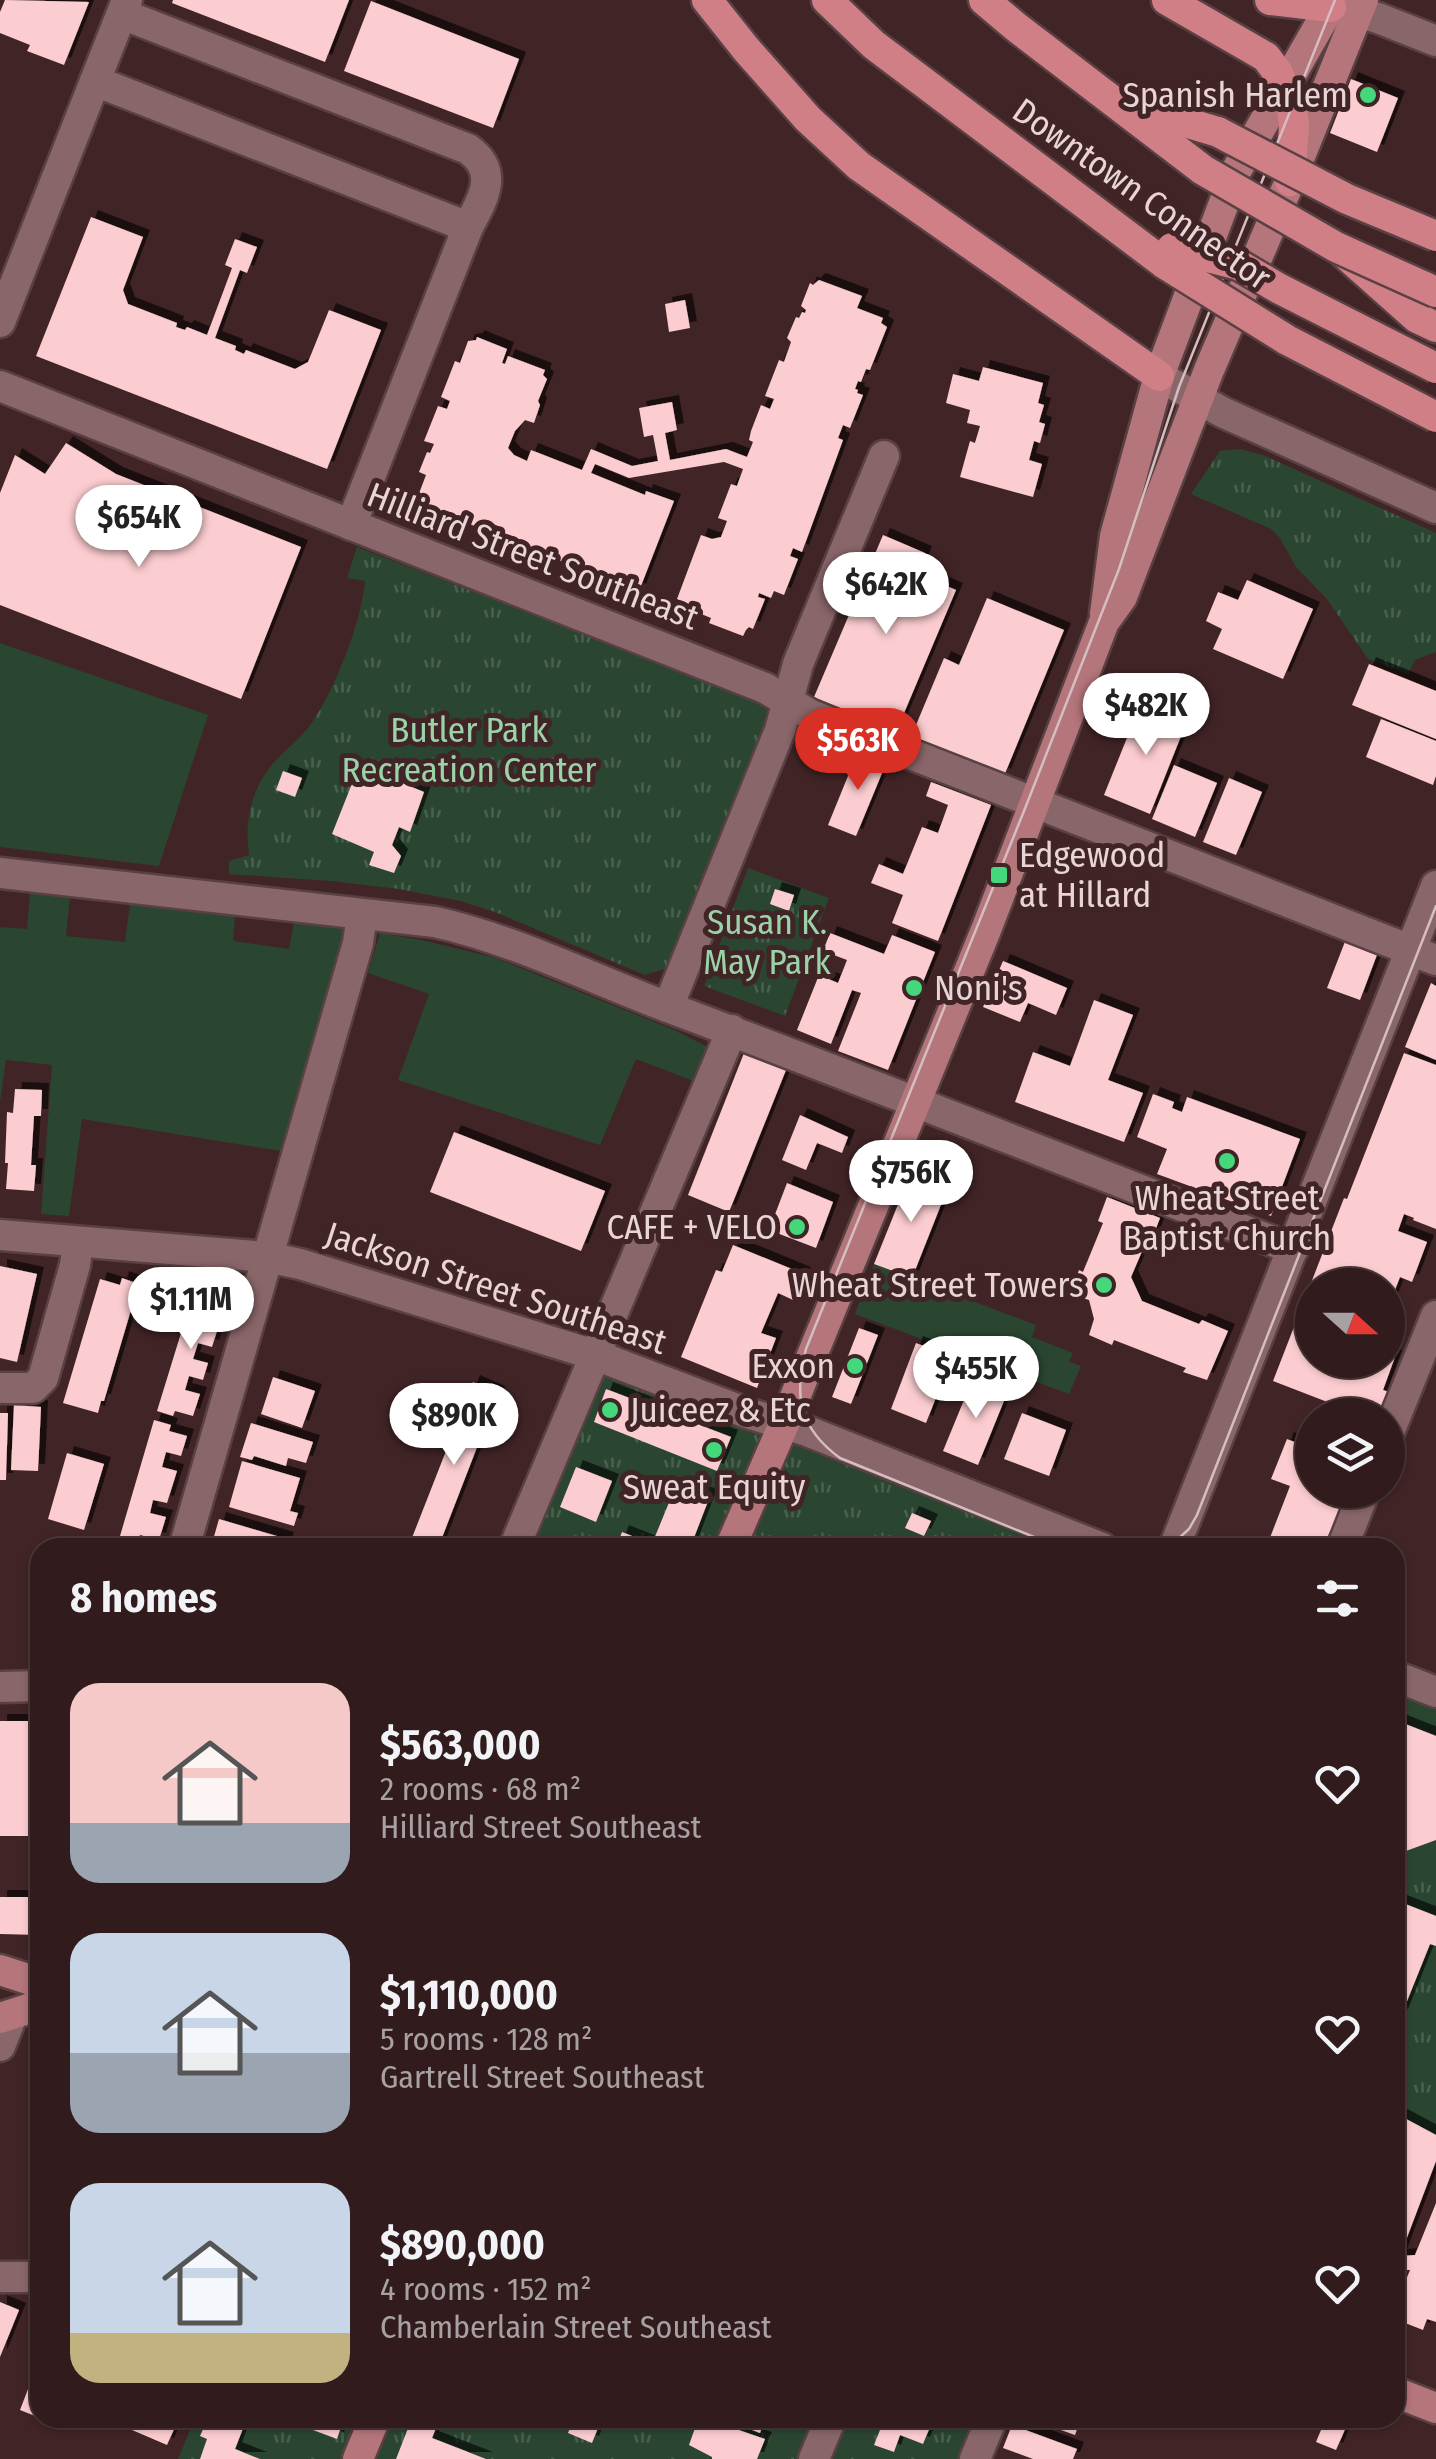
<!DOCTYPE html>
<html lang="en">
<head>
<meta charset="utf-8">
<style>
  :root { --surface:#311b1c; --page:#3d2829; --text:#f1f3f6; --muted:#a8a1a3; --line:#4c393b; --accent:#d93025 }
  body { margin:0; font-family:"Fira Sans Condensed",sans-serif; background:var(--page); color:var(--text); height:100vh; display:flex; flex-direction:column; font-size:38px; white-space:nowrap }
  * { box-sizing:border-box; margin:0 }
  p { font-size:32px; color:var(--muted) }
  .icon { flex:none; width:55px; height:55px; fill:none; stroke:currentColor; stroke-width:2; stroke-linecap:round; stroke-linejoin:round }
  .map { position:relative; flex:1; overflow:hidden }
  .details { position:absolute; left:30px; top:1538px; width:1375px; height:890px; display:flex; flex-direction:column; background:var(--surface); border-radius:30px; box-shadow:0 2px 8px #0004,0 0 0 2px var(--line) }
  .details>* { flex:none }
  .needle { width:65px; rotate:111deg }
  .tools { position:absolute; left:1295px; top:1268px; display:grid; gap:20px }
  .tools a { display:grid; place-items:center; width:110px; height:110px; border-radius:50%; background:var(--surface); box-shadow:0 2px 8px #0004,0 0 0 2px var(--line); font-size:50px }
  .price { position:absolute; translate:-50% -85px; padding:0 22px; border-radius:35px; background:#fff; color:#222; font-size:32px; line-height:65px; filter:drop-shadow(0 2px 5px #0008) }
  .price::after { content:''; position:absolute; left:50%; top:60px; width:30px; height:22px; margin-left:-15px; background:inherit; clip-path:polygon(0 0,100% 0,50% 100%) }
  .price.current { background:var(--accent); color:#fff }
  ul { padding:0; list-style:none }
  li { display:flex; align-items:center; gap:30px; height:250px; padding:0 40px }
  li span { display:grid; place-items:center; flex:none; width:280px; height:200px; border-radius:30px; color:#555 }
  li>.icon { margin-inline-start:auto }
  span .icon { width:120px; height:120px; fill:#fffc; stroke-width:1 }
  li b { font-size:42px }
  h2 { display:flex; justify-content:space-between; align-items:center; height:120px; padding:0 40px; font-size:42px }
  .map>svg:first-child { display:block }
</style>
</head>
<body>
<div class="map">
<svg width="1436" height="2459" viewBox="0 0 1436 2459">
  <defs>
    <pattern id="park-tufts" width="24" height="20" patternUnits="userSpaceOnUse" patternTransform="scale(2.5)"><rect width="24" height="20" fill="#2a4631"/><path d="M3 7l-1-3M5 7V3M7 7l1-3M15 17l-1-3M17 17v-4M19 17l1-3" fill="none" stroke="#49604e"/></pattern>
    <filter id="shadow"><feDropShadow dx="7" dy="-7" stdDeviation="0" flood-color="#0009"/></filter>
  </defs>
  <rect width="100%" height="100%" fill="#412426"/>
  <g fill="#2a4631">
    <path d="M0 643 208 715 159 866 0 847Z"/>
    <path d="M30 893 70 897 66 936 125 942 130 904 235 916 233 941 289 949 294 922 341 928 345 935 281 1151 82 1119 69 1216 41 1214 52 1065 6 1060 0 1102V927L27 929Z"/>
    <path d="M380 933 421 940 493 957 672 1029 710 1048 696 1082 636 1059 600 1145 398 1080 429 994 368 973Z"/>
    <path d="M874 1264 1036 1325 1032 1337 1073 1353 1069 1362 1081 1366 1069 1394 855 1314Z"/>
  </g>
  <g fill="url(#park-tufts)">
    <path d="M1239 449 1263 455 1436 533V652L1415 660 1408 674 1368 659 1327 599 1296 567 1280 538 1271 529 1191 494 1220 451Z"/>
    <path d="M357 547 773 707 671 967 645 975 495 912 461 901 399 889 332 881 229 874V861L249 855C244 818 252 785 279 757 290 746 302 737 311 724 334 692 362 621 365 581L347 578Z"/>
    <path d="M748 868 829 898 785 1016 704 986Z"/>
    <path d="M595 1355 1070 1548H516Z"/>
    <path d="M1395 1679 1436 1696V2135L1395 2113Z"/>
    <path d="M195 2418H1002L985 2459H178Z"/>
  </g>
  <g fill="#fccdd0" filter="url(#shadow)">
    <path d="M5 0 89 2 64 65 27 51 30 45 0 33V12Z"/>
    <path d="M173 0H349L325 62 172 3Z"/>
    <path d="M371 1 519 59 493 128 344 71Z"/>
    <path d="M1351 79 1398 98 1377 152 1330 133Z"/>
    <path d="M91 217 143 237 123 290 128 304 177 323 176 327 185 330 187 327 207 335 232 268 225 265 235 239 257 247 247 273 240 270 215 338 236 346 235 350 244 354 246 350 295 369 308 362 329 310 381 330 327 469 36 356Z"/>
    <path d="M819 280 862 296 857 308 883 318 881 323 887 327 870 370 866 369 861 382 858 381 855 389 858 390 857 393 863 395 850 428 843 425 838 438 843 440 802 552 793 548 790 556 798 559 784 595 774 591 771 598 759 593 758 597 765 599 753 629 749 627 746 630 743 636 709 623 711 618 689 609 691 605 677 599 701 535 712 539 721 537 727 521 718 518 731 484 737 486 743 469 724 462 629 478 595 464 591 473 645 495 646 491 674 501 639 591 635 589 630 593 609 585 611 581 496 535 500 527 491 523 488 531 456 519 450 520 431 512 433 508 427 503 428 500 418 496 426 475 419 472 427 452 430 453 434 444 424 441 438 406 447 409 450 401 441 397 455 361 460 363 468 341 476 340 477 337 507 349 502 363 505 364 508 356 545 370 543 375 547 379 538 401 540 405 534 423 525 420 515 431 508 448 514 455 527 461 531 450 582 470 591 449 632 466 658 461 653 435 644 437 639 408 672 402 677 430 665 433 670 460 726 449 747 457 753 442 749 440 751 431 761 405 770 409 774 399 765 396 779 360 784 362 791 342 787 338 796 317 799 318 802 312 805 313 806 310 801 306 810 283 813 285Z"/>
    <path d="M685 300 690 328 669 332 665 304Z"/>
    <path d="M983 367 1043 383 1038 403 1044 405 1039 422 1045 424 1040 443 1034 441 1029 460 1042 464 1033 497 960 477 970 441 975 443 980 426 967 423 970 410 946 403 953 374 979 381Z"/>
    <path d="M66 443 116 474 301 547 241 699 0 605V493L15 455 45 474Z"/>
    <path d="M883 535 925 553 917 573 956 590 896 732 814 697Z"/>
    <path d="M1247 580 1313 609 1283 679 1213 649 1222 629 1206 621 1218 592 1238 600Z"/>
    <path d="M987 598 1064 630 1004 776 911 737 944 658 959 665Z"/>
    <path d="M1369 664 1436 691V739L1352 705Z"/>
    <path d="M1141 703 1187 721 1150 814 1104 795Z"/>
    <path d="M1381 719 1436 741V776L1433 785 1366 757Z"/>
    <path d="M859 749 887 761 856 836 828 825Z"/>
    <path d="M389 764 402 770 397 781 424 792 410 832 399 827 392 845 401 856 394 873 369 865 374 852 332 834 359 766 384 776Z"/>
    <path d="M1174 765 1217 783 1195 837 1152 819Z"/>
    <path d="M283 771 302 778 295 797 276 790Z"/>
    <path d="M1229 778 1262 792 1236 855 1203 842Z"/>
    <path d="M931 782 991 805 938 941 892 923 903 895 871 883 879 864 903 874 922 827 938 833 948 805 926 796Z"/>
    <path d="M775 889 794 895 789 911 770 904Z"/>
    <path d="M830 933 884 954 892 935 935 952 888 1070 838 1051 861 993 852 990 831 1044 797 1030 819 975 838 983 847 960 823 951Z"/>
    <path d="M1346 939 1378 952 1360 1000 1327 988Z"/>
    <path d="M1003 961 1067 988 1056 1015 1028 1003 1020 1022 983 1007Z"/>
    <path d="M1431 983 1436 986V1060L1405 1047Z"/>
    <path d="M1094 1000 1133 1015 1108 1080 1143 1093 1124 1142 1015 1102 1033 1052 1070 1066Z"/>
    <path d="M744 1053 786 1070 729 1212 688 1195Z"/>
    <path d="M1404 1053 1436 1065V1229L1413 1220 1414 1218 1404 1214 1398 1231 1427 1242 1412 1282 1400 1277 1388 1308V1285H1312V1360H1388V1354L1395 1357 1383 1390 1389 1392 1380 1415H1361L1273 1381 1344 1198 1347 1199Z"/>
    <path d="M15 1089 42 1090 41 1116H34L31 1165H36L34 1191 6 1189 8 1163H5L7 1112 13 1113Z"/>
    <path d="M1153 1094 1174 1102 1172 1108 1182 1112 1187 1097 1300 1139 1271 1216 1157 1174 1167 1149 1137 1137Z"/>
    <path d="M800 1115 848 1137 842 1153 817 1143 806 1170 782 1160Z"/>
    <path d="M454 1132 605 1191 581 1251 430 1192Z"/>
    <path d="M911 1172 948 1187 912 1278 874 1264Z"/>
    <path d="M787 1183 833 1202 816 1248 769 1230Z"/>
    <path d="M1107 1197 1160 1218 1150 1244 1146 1242 1131 1277 1142 1301 1199 1324 1202 1320 1228 1331 1207 1380 1183 1372 1186 1368 1114 1340 1112 1345 1089 1335 1094 1319 1089 1300 1070 1294 1079 1270 1083 1272 1103 1223 1098 1221Z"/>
    <path d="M733 1245 804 1274 793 1300 778 1293 761 1333 776 1338 757 1388 681 1357 716 1270 722 1272Z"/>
    <path d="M0 1266 37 1274 17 1362 0 1358Z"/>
    <path d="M122 1278 136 1283 133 1292 136 1293 104 1401H101L98 1413 63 1403 100 1279 120 1285Z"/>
    <path d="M197 1281 212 1285 210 1291 228 1297 222 1316 207 1312 203 1327 217 1331 212 1347 198 1343 193 1359 208 1363 203 1380 189 1376 185 1390 200 1394 193 1416 175 1411 173 1416 157 1411Z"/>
    <path d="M859 1328 878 1335 851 1404 832 1397Z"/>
    <path d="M916 1343 952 1357 926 1423 891 1409Z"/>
    <path d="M273 1377 315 1391 302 1428 261 1414Z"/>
    <path d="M973 1378 1008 1391 978 1465 943 1451Z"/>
    <path d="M473 1382 498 1393 438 1548H408Z"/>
    <path d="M606 1389 731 1437 717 1471 594 1422Z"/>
    <path d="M14 1405 41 1407 38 1471 11 1470Z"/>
    <path d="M0 1413H8L6 1480H0Z"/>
    <path d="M1022 1413 1066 1430 1049 1476 1004 1459Z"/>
    <path d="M154 1420 171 1425 169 1431 187 1436 181 1456 166 1452 162 1467 177 1471 167 1503 153 1500 150 1513 166 1517 159 1540 140 1535 138 1541 120 1536Z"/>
    <path d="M251 1423 313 1442 306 1463 288 1458 286 1466 254 1456 252 1460 240 1457Z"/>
    <path d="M1287 1439 1312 1449V1490H1348L1326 1548H1266L1290 1486 1271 1479Z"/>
    <path d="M67 1453 104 1464 84 1530 48 1519Z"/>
    <path d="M242 1461 300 1478 290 1511 298 1513 294 1526 229 1507Z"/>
    <path d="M576 1467 612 1481 596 1522 560 1507Z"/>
    <path d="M677 1483 710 1496 690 1548H616L622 1532 652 1544Z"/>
    <path d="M912 1513 931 1521 924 1536 905 1528Z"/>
    <path d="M219 1519 287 1539 284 1548 211 1547Z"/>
    <path d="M1395 1720 1436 1736V1840L1395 1855Z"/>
    <path d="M0 1721H40V1935L0 1934V1897H30L32 1836H0Z"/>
    <path d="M1395 1900 1436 1916V1946L1430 1944 1401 2016 1395 2013Z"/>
    <path d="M1395 2113 1436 2135V2161L1400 2256 1415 2255 1436 2203V2322L1427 2319 1423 2330 1395 2319V2307L1410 2270H1395Z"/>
    <path d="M0 2302 19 2310 0 2357Z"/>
    <path d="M40 2358V2418L20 2410Z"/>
    <path d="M112 2418H179L167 2445 111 2421Z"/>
    <path d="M208 2418H247L235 2449 260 2459H200L207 2439 200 2436Z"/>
    <path d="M281 2418H344L337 2439Z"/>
    <path d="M412 2418 436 2428 432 2438 486 2459H396Z"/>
    <path d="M574 2418H602L592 2443 568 2433Z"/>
    <path d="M704 2418 765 2439 757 2459H712V2457L689 2445 695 2428 700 2430Z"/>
    <path d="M721 2418H765L760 2433Z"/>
    <path d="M873 2418H927L924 2425 930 2427 923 2444 900 2435 894 2452 874 2445 880 2430 870 2426Z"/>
    <path d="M1027 2418H1081L1075 2435Z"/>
    <path d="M1326 2418H1350L1336 2450 1316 2442Z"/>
    <path d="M1012 2425 1077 2449 1073 2459H1033L1003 2448Z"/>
  </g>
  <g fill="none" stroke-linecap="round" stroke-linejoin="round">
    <g stroke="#594043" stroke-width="35">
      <g id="minor">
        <path d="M1335 7 1378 18 1436 41"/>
        <path d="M95 81 468 227C483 199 500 172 468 149L122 14"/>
        <path d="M0 322 127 0"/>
        <path d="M1159 376 1222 412 1436 508"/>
        <path d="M0 386 765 688 811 715 1436 960"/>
        <path d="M351 525 468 227"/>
        <path d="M0 873 435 922C516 940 592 979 670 1008 878 1086 1085 1169 1293 1249"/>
        <path d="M668 1007 780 730 798 664 884 456"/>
        <path d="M0 1235 267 1257 300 1264 595 1355 747 1413 807 1431 1102 1548"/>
        <path d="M0 1388H33L43 1378 75 1265 78 1242"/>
        <path d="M1388 1435 1436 1316"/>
        <path d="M184 1548 358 943 362 914"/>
        <path d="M514 1548 732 1030"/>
        <path d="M1174 1548 1436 886"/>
        <path d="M1342 1548 1365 1490"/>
        <path d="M1395 1676 1436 1692"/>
        <path d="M0 1687 40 1686"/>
        <path d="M0 2046 12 2016"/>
        <path d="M0 2277H40"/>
        <path d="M814 2459 831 2418"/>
        <path d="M975 2459 992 2418"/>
      </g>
    </g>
    <g stroke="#594043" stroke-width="35">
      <g id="major">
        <path d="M1105 614 1115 536 1159 376 1236 171 1334 0"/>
        <path d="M730 1548 784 1424 986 930 1104 622 1122 597 1209 370 1290 181 1363 0"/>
        <path d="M0 1970 40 1983"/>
        <path d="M0 2018 40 2005"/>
        <path d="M1395 2392 1436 2408"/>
        <path d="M358 2459 375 2418"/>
      </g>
    </g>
    <g stroke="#594043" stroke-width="35">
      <g id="highway">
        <path d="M707 0 746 49 808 119 859 166 1159 376"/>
        <path d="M827 0 874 45 1165 264"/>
        <path d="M984 0 1016 27 1203 170"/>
        <path d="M1167 0 1266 57 1278 73 1292 108 1294 126 1290 181"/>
        <path d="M1270 0 1331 7"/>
        <path d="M1131 106 1218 132"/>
        <path d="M1345 254 1417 318 1436 327"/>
      </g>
    </g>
    <use href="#minor" stroke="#896669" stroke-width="30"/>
    <use href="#major" stroke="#b4757b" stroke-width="30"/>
    <use href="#highway" stroke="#d17f87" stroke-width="30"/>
    <g stroke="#d4bec0" stroke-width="2.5">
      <path d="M1061 1548 840 1458C800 1429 793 1396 806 1349L1024 811 1119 569 1179 387 1335 0"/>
      <path d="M1168 1548 1189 1529 1197 1515 1436 906"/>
    </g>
    <g stroke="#594043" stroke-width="35" stroke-linecap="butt">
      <g id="highway-bridge">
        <path d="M1218 132 1347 199 1436 236"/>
        <path d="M1203 170 1336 247 1436 292"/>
        <path d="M1172 248 1239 265 1278 288 1436 368"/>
        <path d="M1165 264 1287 340 1436 417"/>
      </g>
    </g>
    <use href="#highway-bridge" stroke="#d17f87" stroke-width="30"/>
  </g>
  <g fill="#44d77b" stroke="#412426" stroke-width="4">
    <circle cx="1368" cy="95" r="10"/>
    <rect x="989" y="865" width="20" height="20" rx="5"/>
    <circle cx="914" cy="988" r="10"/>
    <circle cx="1227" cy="1161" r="10"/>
    <circle cx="797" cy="1227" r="10"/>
    <circle cx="1104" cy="1285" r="10"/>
    <circle cx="855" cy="1366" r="10"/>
    <circle cx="610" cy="1410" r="10"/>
    <circle cx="714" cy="1450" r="10"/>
  </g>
  <g text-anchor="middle" stroke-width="10" stroke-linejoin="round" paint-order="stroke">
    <g font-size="35" fill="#e9d5d6" stroke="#412426" text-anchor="end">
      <text x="1348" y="107">Spanish Harlem</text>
      <text x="1019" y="867" text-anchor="start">Edgewood<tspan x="1019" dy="40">at Hillard</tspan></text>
      <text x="934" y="1000" text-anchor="start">Noni's</text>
      <text x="1227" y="1210" text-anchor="middle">Wheat Street<tspan x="1227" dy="40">Baptist Church</tspan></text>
      <text x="777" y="1239">CAFE + VELO</text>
      <text x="1084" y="1297">Wheat Street Towers</text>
      <text x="835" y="1378">Exxon</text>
      <text x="630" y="1422" text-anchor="start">Juiceez &amp; Etc</text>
      <text x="714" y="1499" text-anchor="middle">Sweat Equity</text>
    </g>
    <g font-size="35" fill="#e9d5d6" stroke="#412426">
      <text transform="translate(1142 194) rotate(35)" y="12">Downtown Connector</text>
      <text transform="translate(533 556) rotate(21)" y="12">Hilliard Street Southeast</text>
      <text transform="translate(496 1288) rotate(18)" y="12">Jackson Street Southeast</text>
    </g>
    <g font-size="35" fill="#9ad3a8" stroke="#412426">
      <text x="469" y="742">Butler Park<tspan x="469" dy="40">Recreation Center</tspan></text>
      <text x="767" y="934">Susan K.<tspan x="767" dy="40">May Park</tspan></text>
    </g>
  </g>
</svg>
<div class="tools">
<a><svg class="needle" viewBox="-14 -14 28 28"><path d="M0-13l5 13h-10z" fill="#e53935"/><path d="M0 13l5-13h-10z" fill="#a8a1a3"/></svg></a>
<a><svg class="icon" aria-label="layers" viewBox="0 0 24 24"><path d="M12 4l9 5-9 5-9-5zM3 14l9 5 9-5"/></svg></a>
</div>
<b class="price" style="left:139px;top:570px">$654K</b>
<b class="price" style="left:886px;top:637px">$642K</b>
<b class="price" style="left:1146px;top:758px">$482K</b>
<b class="price current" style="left:858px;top:793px">$563K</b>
<b class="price" style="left:911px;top:1225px">$756K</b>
<b class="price" style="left:191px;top:1352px">$1.11M</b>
<b class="price" style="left:976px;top:1421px">$455K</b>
<b class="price" style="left:454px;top:1468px">$890K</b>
<section class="details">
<h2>8 homes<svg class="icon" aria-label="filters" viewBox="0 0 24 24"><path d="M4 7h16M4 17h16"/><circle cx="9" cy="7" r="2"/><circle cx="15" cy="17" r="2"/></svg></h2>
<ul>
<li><span style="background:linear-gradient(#f6c9c9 70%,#9aa5b1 0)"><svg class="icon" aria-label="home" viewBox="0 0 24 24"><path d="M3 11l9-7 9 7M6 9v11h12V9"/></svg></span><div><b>$563,000</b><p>2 rooms · 68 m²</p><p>Hilliard Street Southeast</p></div><svg class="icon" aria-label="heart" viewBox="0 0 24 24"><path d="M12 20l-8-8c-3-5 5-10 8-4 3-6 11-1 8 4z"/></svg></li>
<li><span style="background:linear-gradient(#c9d6e8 60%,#9aa5b1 0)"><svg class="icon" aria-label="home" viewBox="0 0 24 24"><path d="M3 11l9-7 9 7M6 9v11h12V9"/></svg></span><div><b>$1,110,000</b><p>5 rooms · 128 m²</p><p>Gartrell Street Southeast</p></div><svg class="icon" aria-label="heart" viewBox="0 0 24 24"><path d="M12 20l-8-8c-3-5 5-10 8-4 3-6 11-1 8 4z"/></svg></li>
<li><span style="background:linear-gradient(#c9d6e8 75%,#c2b280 0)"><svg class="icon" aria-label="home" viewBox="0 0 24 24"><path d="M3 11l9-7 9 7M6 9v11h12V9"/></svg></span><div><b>$890,000</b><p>4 rooms · 152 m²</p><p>Chamberlain Street Southeast</p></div><svg class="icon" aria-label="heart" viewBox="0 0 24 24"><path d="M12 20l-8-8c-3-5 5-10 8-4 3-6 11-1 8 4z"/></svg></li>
</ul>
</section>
</div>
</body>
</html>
